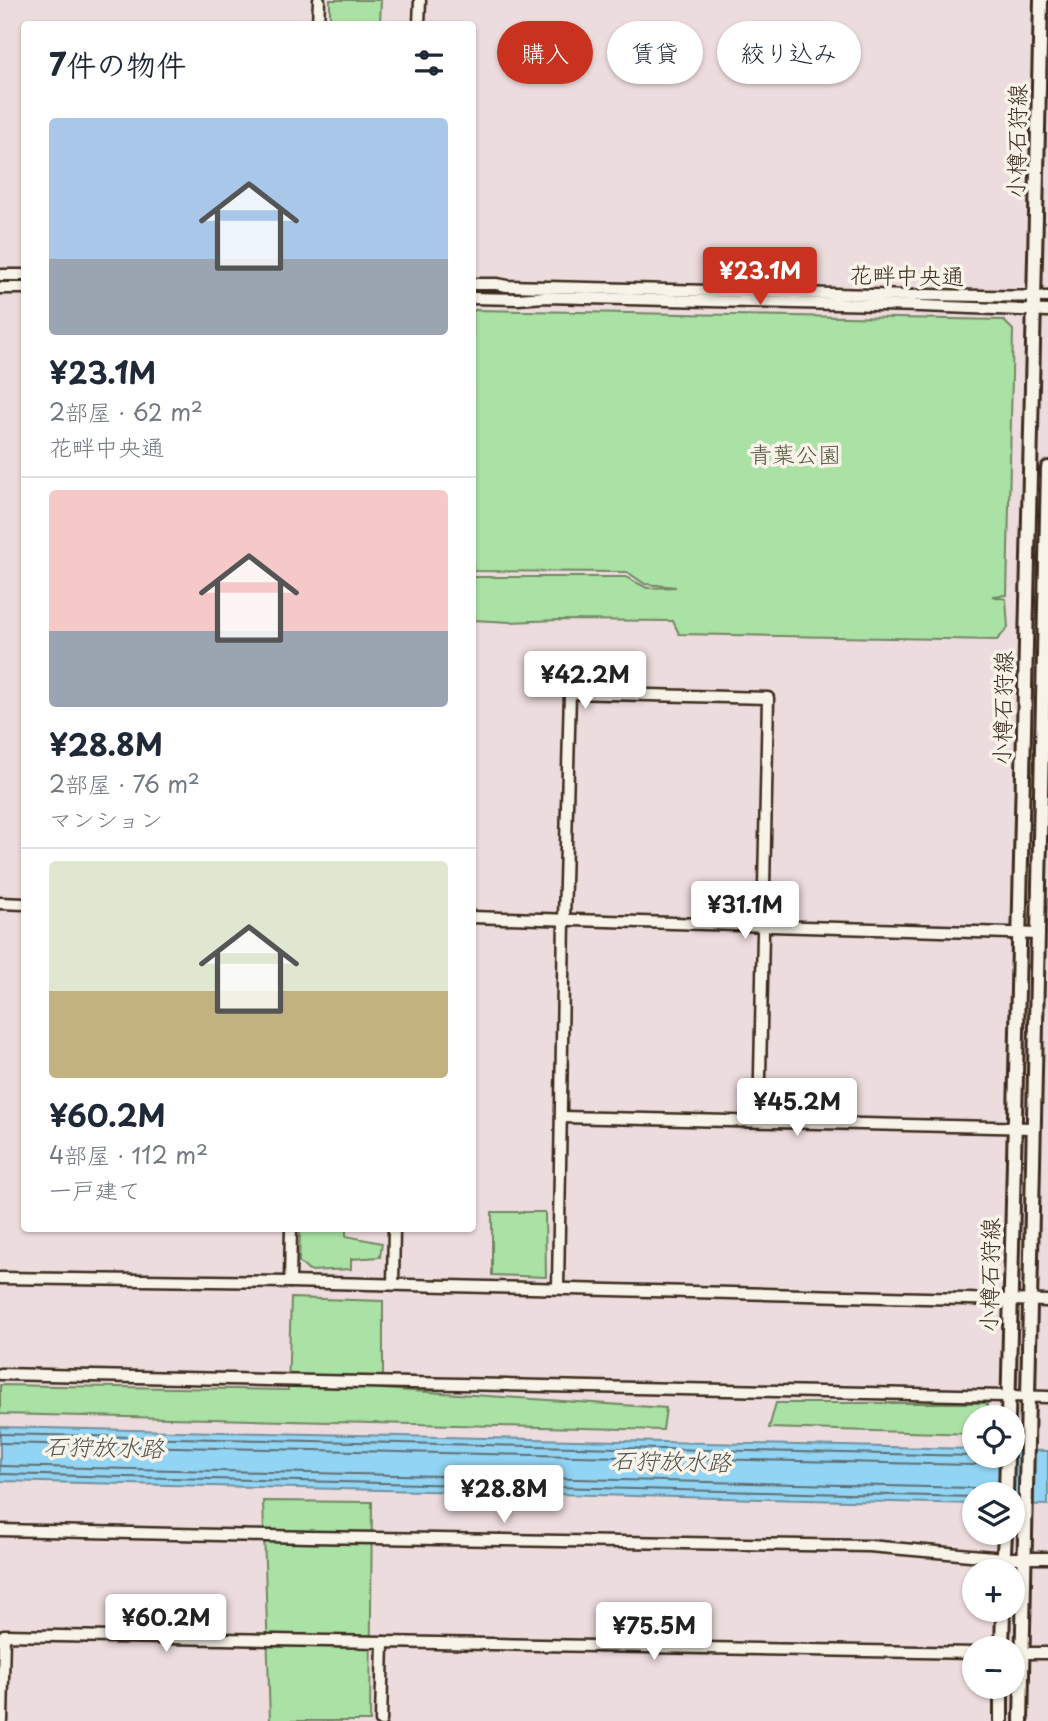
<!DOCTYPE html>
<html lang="ja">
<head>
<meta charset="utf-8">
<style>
  :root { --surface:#fff; --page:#f2f2f3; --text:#1f2937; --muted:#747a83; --line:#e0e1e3; --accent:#c8321e }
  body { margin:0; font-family:"Playpen Sans","Klee One",sans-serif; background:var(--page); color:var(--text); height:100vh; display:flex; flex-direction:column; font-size:26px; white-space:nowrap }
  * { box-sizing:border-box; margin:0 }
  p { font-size:23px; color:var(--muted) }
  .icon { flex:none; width:38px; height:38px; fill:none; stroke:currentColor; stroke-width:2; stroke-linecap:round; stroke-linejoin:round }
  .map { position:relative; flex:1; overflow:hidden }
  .drawer { position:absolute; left:21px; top:21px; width:455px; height:1211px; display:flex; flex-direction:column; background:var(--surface); border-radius:7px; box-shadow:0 2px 5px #0004 }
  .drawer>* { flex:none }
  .top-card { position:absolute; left:497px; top:21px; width:444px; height:63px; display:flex; gap:14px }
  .tools { position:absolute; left:962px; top:1405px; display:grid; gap:14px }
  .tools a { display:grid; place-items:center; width:63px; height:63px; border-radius:50%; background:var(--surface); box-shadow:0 2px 5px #0004; font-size:35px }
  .price { position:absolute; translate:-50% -60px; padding:0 16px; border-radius:7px; background:#fff; color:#222; font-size:23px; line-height:46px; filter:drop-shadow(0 2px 4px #0008) }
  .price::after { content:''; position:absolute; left:50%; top:42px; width:21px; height:16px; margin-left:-10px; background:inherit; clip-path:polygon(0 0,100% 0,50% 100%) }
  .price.selected { background:var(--accent); color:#fff }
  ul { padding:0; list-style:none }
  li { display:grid; align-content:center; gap:14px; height:371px; padding:0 28px }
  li+li { border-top:2px solid var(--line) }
  li span { display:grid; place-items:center; height:217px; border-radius:7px; color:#555 }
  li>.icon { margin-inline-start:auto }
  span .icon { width:126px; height:126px; fill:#fffc; stroke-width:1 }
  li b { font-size:30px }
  h2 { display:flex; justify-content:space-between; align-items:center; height:84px; padding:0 28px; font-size:30px }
  .pill { padding:0 24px; border-radius:32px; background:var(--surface); box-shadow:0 2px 5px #0004; font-size:24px; line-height:63px }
  .pill.selected { background:var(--accent); color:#fff }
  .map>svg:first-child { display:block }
</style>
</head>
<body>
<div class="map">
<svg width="1048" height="1721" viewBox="0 0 1048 1721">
  <rect width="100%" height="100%" fill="#eddcdd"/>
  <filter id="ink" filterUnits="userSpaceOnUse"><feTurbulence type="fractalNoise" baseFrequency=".0143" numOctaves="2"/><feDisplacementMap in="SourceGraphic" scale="14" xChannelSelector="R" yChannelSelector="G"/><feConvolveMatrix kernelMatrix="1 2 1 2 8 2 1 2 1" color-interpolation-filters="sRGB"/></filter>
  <g filter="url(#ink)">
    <g fill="#aae1a5" stroke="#728662" stroke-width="2">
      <path d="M330 0H381L380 24H330Z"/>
      <path d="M473 310 1003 320 1013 330 1007 595 992 596 1006 599 1008 628 997 640 679 634 673 621 558 620 510 622 473 620V577H626L647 588 676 587 645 584 627 572 473 571Z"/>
      <path d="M492 1212H545L546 1277 492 1275Z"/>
      <path d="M300 1229H346V1236L382 1243 380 1257 351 1259V1269L309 1271 299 1262Z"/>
      <path d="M291 1298 383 1301V1389L666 1408 663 1430 0 1414V1385L288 1390Z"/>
      <path d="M776 1403H987V1417L975 1418V1434L769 1428Z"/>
      <path d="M263 1501 372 1502 370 1721H270Z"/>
    </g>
    <path fill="#92d4f3" stroke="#6f909e" stroke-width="2" d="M0 1427 975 1449V1456H1013V1450L1048 1451V1505L1013 1504V1494H975V1504L0 1481Z"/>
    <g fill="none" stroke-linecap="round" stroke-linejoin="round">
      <g stroke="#5e6e73" stroke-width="2">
        <path d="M0 1434 975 1456"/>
        <path d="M0 1443 973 1465 982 1462 988 1456"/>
        <path d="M0 1466 973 1488 981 1490 987 1494"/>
        <path d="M0 1474 975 1497"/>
      </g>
      <g stroke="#3b2a1e" stroke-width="15">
        <g id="minor">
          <path d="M318 24 319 0"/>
          <path d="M419 24 420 0"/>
          <path d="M0 275H24"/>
          <path d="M472 284H496L507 286 912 296 925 295 1048 297"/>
          <path d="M0 288H24"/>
          <path d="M472 298 518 299 545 297 922 306 1048 311"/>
          <path d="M0 903 24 904"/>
          <path d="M472 917 1039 934"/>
          <path d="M562 1117 1034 1128"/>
          <path d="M0 1278 290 1282 1048 1301"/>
          <path d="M290 1282 291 1228"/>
          <path d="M393 1284 394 1228"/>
          <path d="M558 1288 564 920 570 693 768 698 759 1121"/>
          <path d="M0 1374 1048 1397"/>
          <path d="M0 1530 310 1537 869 1546 1004 1558H1048"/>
          <path d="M1013 1653H1048"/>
          <path d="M2 1721 4 1635 383 1642"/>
          <path d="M381 1721 383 1642 975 1653"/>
        </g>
      </g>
      <g stroke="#3b2a1e" stroke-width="18">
        <g id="major">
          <path d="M1008 1418 1041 0"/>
          <path d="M1006 1494 1007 1456"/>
          <path d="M1003 1572 1005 1533"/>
          <path d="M1002 1648 1003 1610"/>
          <path d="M1001 1721V1687"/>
          <path d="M1021 1721 1048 468"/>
        </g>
      </g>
      <use href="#minor" stroke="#f7f3e8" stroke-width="10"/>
      <use href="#major" stroke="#f7f3e8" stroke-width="12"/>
    </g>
  </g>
  <g text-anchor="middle" stroke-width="7" stroke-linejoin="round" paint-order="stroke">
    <g font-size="23" fill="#3b2a1e" stroke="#f7f3e8">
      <text transform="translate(1017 141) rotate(-89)" y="8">小樽石狩線</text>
      <text transform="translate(907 276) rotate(1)" y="8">花畔中央通</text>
      <text transform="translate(1003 708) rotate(-89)" y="8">小樽石狩線</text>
      <text transform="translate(990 1275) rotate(-89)" y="8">小樽石狩線</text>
    </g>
    <g font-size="23" fill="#575840" stroke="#f7f3e8">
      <text x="795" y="463">青葉公園</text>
    </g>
    <g font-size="24" font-style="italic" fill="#515453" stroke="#f7f3e8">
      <text transform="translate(104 1448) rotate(1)" y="8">石狩放水路</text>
      <text transform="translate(671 1462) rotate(1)" y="8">石狩放水路</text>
    </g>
  </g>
</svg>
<div class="tools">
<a><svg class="icon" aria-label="locate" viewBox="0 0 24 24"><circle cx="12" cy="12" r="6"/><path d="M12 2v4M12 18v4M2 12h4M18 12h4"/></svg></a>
<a><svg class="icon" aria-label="layers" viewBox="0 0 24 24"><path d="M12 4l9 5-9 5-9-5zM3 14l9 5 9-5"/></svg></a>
<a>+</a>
<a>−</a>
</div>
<b class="price selected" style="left:760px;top:307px">¥23.1M</b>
<b class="price" style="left:585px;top:711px">¥42.2M</b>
<b class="price" style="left:745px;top:941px">¥31.1M</b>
<b class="price" style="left:797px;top:1138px">¥45.2M</b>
<b class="price" style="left:504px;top:1525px">¥28.8M</b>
<b class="price" style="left:166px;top:1654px">¥60.2M</b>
<b class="price" style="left:654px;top:1662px">¥75.5M</b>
<div class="top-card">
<a class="pill selected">購入</a>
<a class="pill">賃貸</a>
<a class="pill">絞り込み</a>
</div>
<section class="drawer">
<h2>7件の物件<svg class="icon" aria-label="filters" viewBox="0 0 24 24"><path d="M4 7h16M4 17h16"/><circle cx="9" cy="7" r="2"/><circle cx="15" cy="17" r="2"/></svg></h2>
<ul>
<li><span style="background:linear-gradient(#a9c7e8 65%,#9aa5b1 0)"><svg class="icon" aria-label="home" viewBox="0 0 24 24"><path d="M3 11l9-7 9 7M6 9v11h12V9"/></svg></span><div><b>¥23.1M</b><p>2部屋 · 62 m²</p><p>花畔中央通</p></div></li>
<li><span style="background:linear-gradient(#f6c9c9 65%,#9aa5b1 0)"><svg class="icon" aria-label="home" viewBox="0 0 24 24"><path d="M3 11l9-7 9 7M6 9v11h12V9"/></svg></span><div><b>¥28.8M</b><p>2部屋 · 76 m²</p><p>マンション</p></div></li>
<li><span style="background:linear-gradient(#dfe7d0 60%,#c2b280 0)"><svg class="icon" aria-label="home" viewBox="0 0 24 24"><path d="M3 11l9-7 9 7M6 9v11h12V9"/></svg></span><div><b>¥60.2M</b><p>4部屋 · 112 m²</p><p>一戸建て</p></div></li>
</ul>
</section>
</div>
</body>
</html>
